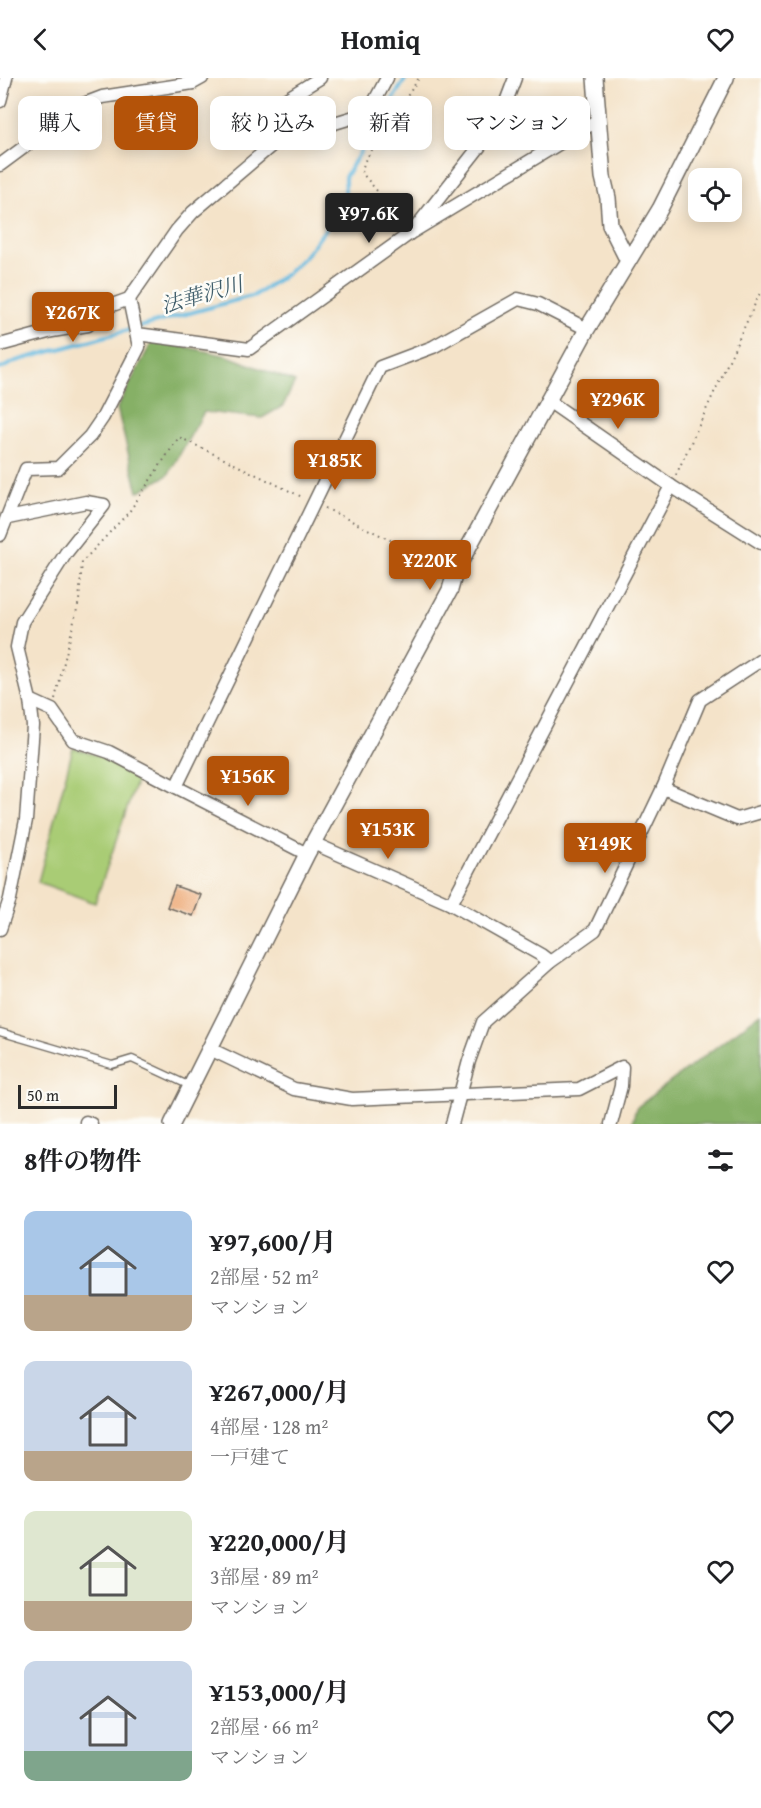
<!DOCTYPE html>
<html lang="ja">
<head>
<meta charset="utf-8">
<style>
  :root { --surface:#fff; --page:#f6f6f6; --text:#202124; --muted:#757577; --accent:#b45309 }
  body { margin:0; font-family:"Gentium Book Plus","Noto Serif JP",serif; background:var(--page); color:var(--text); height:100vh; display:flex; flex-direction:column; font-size:22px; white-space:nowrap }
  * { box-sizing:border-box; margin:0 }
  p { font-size:20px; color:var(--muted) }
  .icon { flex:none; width:33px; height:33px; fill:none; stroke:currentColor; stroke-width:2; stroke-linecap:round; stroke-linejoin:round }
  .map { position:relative; height:1046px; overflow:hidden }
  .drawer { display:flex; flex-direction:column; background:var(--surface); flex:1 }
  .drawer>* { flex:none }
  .guide { position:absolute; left:18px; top:18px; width:726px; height:54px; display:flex; gap:12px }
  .buttons { position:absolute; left:688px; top:90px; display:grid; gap:12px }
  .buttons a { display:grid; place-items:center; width:54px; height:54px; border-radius:12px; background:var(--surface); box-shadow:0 3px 15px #0003; font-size:30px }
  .scale { position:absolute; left:18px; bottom:15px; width:99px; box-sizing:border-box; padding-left:6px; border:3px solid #2b2b2b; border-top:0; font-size:16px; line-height:21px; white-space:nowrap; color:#2b2b2b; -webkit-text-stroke:4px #fdfcf7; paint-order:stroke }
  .price { position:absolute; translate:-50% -51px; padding:0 14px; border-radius:6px; background:var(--accent); color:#fff; font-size:20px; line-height:39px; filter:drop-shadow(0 2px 3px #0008) }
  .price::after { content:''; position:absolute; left:50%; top:36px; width:18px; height:14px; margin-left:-9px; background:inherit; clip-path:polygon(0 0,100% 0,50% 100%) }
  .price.selected { background:#222; color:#fff }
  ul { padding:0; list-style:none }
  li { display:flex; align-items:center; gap:18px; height:150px; padding:0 24px }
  li span { display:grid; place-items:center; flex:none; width:168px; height:120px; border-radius:12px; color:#555 }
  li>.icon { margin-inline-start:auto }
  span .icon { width:72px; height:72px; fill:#fffc; stroke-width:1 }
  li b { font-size:26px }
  h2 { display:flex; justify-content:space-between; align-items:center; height:72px; padding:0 24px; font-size:26px }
  .chip { padding:0 21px; border-radius:12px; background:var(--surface); box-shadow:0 3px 15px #0003; font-size:21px; line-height:54px }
  .chip.selected { background:var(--accent); color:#fff }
  header { display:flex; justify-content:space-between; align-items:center; height:78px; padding:0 24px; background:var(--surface); font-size:27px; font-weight:600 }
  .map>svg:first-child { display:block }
</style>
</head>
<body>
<header><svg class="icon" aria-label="back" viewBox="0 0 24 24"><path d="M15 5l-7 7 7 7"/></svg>Homiq<svg class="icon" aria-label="heart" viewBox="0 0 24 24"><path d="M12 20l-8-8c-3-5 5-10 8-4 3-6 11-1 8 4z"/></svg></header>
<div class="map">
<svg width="761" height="1046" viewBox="0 0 761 1046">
  <rect width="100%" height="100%" fill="#fdfcf7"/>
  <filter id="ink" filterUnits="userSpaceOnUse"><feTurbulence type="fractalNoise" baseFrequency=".0167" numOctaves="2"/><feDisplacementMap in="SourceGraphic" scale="12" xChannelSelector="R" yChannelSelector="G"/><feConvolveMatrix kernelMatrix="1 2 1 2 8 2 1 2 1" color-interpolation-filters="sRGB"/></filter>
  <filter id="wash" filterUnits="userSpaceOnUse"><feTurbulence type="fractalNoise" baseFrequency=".008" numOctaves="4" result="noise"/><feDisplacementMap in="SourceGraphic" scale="24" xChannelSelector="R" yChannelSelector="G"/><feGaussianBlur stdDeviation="1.35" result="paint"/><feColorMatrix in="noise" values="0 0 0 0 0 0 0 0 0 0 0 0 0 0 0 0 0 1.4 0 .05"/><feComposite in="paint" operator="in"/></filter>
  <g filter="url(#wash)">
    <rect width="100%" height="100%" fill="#f4e3c9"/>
    <path fill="#a9cc75" stroke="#6a7c50" stroke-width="1.5" d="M73 670 109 681 137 701 95 825 38 804Z"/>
    <g fill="#86b066" stroke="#586e48" stroke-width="1.5">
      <path d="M153 262 228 278 295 304 283 328 262 340 204 334 168 397 138 414 117 330Z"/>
      <path d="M761 935V1046H632L636 1030Z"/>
    </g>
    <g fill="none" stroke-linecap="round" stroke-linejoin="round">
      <path stroke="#63bae0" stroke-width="4" d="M0 291 16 283 255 217 286 196 306 177 334 140 345 121V99L406 0"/>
    </g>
    <g id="blocks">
      <path fill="#eead7d" d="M175 808 201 817 193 838 167 829Z"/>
    </g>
  </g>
  <g filter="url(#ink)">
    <use href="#blocks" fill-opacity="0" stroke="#716b62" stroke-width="1.5"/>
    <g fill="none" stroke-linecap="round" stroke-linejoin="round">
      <g stroke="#716b62" stroke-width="9">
        <path id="service" d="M0 954 112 987 132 981 190 1008"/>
      </g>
      <g stroke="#716b62" stroke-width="15">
        <g id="minor">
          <path d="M0 23 6 0"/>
          <path d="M250 56 262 36 320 0"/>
          <path d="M0 87 81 27 102 19 193 5 202 0"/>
          <path d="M417 148 498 45 515 0"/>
          <path d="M137 256 249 271 412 154 598 42"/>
          <path d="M0 267 52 253 88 247 104 230 129 221 177 152 193 134 278 62 361 37 372 28 387 0"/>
          <path d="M547 322 671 408 761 465"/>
          <path d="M0 457 26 391 58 390 90 358 103 339 139 269 129 221"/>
          <path d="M30 622 52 632 73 662 109 674 176 709 307 776"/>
          <path d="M176 709 380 289 433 269 518 221 538 226 587 251"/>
          <path d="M663 710 737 741 761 734"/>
          <path d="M313 765 451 826 541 877 550 884"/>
          <path d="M451 826 671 408"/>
          <path d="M0 851 10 821 26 742 33 648 30 622 17 569 22 544 66 475 104 427 86 424 8 440"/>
          <path d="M210 971 294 1011 352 1021 579 1011 622 989 621 1008 611 1046"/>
          <path d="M86 1044 91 1046"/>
          <path d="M452 1046 469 983 483 944 550 884 595 852 663 710 700 622 761 582"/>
        </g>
      </g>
      <g stroke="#716b62" stroke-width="18">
        <g id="tertiary">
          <path d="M595 0 603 99 608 120 610 147 628 183"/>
          <path d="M172 1046 307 776 450 512 455 494 587 251 660 131 726 0"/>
        </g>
      </g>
      <g stroke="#716b62" stroke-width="2" stroke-dasharray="1.5 4.5" stroke-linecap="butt">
        <path d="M404 145 362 95 364 84 419 0"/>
        <path d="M676 397 761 213"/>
        <path d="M325 430 441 487"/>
        <path d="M55 621 79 523 82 484 129 434 179 359 304 420"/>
      </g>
      <use href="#service" stroke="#fff" stroke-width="6"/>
      <use href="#minor" stroke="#fff" stroke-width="12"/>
      <use href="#tertiary" stroke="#fff" stroke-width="15"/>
    </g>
  </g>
  <g text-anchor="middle" stroke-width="5" stroke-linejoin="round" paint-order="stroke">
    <g font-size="21" font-style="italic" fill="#3f5d6a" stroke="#fdfcf7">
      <text transform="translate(202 217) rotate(-16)" y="7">法華沢川</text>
    </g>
  </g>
</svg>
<div class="buttons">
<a><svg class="icon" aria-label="locate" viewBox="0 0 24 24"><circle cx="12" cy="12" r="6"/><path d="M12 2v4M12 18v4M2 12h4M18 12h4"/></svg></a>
</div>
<div class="scale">50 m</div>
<b class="price selected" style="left:369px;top:166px">¥97.6K</b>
<b class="price" style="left:73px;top:265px">¥267K</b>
<b class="price" style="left:618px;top:352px">¥296K</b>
<b class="price" style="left:335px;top:413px">¥185K</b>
<b class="price" style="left:430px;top:513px">¥220K</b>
<b class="price" style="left:248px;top:729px">¥156K</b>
<b class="price" style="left:388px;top:782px">¥153K</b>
<b class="price" style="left:605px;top:796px">¥149K</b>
<div class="guide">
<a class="chip">購入</a>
<a class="chip selected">賃貸</a>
<a class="chip">絞り込み</a>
<a class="chip">新着</a>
<a class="chip">マンション</a>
</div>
</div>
<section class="drawer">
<h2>8件の物件<svg class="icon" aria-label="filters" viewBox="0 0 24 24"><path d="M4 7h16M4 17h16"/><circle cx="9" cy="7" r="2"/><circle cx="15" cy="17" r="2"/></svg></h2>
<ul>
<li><span style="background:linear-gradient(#a9c7e8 70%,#b9a48a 0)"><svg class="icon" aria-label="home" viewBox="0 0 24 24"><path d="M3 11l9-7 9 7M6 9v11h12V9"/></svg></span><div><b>¥97,600/月</b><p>2部屋 · 52 m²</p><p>マンション</p></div><svg class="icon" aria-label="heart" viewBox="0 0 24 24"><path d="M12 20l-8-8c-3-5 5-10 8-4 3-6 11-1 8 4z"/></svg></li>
<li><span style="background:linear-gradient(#c9d6e8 75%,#b9a48a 0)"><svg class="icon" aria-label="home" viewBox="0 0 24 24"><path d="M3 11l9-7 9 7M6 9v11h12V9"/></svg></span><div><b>¥267,000/月</b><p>4部屋 · 128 m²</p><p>一戸建て</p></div><svg class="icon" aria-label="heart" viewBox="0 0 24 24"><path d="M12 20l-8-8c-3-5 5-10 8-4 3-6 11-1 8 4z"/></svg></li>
<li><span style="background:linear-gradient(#dfe7d0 75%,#b9a48a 0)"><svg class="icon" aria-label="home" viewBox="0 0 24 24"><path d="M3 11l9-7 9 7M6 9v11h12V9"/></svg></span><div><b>¥220,000/月</b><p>3部屋 · 89 m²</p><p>マンション</p></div><svg class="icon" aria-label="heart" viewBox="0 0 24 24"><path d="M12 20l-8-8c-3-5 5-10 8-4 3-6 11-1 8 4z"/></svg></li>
<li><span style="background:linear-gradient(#c9d6e8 75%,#7fa58c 0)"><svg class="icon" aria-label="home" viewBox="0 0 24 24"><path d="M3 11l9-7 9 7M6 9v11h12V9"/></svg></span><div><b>¥153,000/月</b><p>2部屋 · 66 m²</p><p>マンション</p></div><svg class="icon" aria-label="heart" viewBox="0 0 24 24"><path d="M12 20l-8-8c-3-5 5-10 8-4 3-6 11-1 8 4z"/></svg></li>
</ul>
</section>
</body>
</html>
